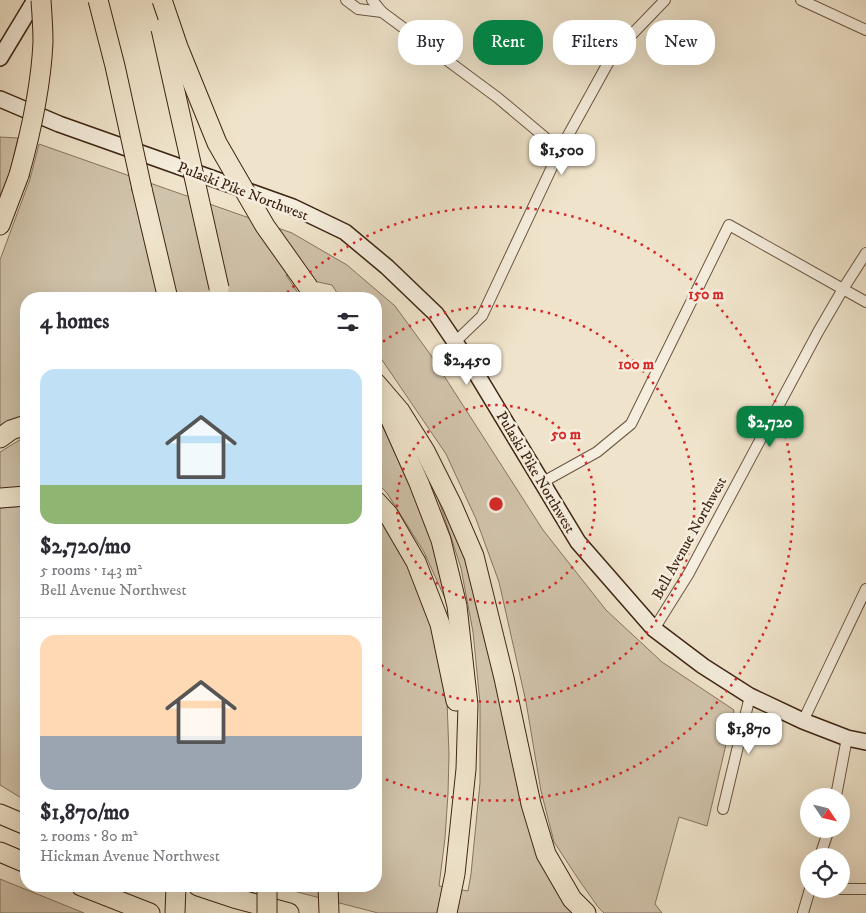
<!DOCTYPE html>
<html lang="en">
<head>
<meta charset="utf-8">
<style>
  :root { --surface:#fff; --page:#f2f2f3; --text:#2b2b33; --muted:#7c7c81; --line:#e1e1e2; --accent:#0b8043 }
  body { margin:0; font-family:"IM FELL DW Pica",serif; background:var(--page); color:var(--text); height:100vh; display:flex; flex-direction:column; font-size:19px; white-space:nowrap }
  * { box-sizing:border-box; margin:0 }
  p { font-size:16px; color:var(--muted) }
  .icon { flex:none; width:28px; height:28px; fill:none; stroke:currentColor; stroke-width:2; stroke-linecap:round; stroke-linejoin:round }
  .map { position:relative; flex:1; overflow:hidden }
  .details { position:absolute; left:20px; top:292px; width:362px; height:600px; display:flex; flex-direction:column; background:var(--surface); border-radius:20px; box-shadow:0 5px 20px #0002 }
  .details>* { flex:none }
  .top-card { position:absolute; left:398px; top:20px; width:392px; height:45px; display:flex; gap:10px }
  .needle { width:32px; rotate:125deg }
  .tools { position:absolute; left:800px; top:788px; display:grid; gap:10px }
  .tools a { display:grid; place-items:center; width:50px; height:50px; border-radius:50%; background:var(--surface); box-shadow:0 5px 20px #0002; font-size:25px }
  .price { position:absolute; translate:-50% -42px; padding:0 11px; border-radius:10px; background:#fff; color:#222; font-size:16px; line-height:32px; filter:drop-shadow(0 1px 2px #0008) }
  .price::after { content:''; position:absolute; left:50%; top:30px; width:15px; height:11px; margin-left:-8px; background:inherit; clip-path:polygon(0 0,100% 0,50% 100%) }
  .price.active { background:var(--accent); color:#fff }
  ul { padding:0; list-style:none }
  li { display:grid; align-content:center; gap:10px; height:265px; padding:0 20px }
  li+li { border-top:1px solid var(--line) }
  li span { display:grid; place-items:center; height:155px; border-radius:15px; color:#555 }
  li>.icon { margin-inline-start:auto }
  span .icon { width:90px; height:90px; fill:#fffc; stroke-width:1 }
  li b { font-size:21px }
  h2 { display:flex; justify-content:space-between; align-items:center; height:60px; padding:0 20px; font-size:21px }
  .chip { padding:0 18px; border-radius:20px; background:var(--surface); box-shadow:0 5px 20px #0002; font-size:18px; line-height:45px }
  .chip.active { background:var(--accent); color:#fff }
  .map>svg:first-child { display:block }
</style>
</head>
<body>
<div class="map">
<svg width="866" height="913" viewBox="0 0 866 913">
  <rect width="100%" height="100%" fill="#efe4cb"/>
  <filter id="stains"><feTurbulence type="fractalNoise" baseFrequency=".004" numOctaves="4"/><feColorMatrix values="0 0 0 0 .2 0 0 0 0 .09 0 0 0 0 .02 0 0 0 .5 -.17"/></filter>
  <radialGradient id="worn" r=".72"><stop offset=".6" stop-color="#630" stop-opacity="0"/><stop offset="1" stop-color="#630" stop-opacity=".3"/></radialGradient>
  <g fill="#d1c4ac" stroke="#887460">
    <path d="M0 137 18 138 10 172 0 196Z"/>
    <path d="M39 144 292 233 347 265 395 306 430 354 543 530 606 610 662 662 734 710 707 826 679 817 655 904 662 913H604L598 907 579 880 554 842 541 791 526 702 499 582 476 519 446 454 376 351V299H341L332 285 286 275 302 299H26V413L0 430V260L30 179Z"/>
    <path d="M376 415 432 516 448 605 424 552 387 493 376 482Z"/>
    <path d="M26 436V488L0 491V452Z"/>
    <path d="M428 469 469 566 487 647 574 913H378L274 886H376V514L406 555 438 643 447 700 449 755 448 794 445 838 439 886 468 891 471 874 480 783V703L473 632 461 568 449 531Z"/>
    <path d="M26 506V800L18 796 0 785V508Z"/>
    <path d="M0 879 84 913H0Z"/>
  </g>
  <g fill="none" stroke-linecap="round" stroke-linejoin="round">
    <g stroke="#6a5541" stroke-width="12">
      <g id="minor">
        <path d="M346 0 358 9 382 12 498 98 560 150"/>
        <path d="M372 0 382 12"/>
        <path d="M801 0 866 30"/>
        <path d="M455 342 482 316 560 150 613 54 665 0"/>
        <path d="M543 482 597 452 631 424 729 225 866 302"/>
        <path d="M654 629 689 573 818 332 843 289 866 253"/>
        <path d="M803 721 866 589"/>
        <path d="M836 796 847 738"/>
        <path d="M723 809 750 696"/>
        <path d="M820 856 829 829"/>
        <path d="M841 889H866"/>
        <path d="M803 913 810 889"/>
      </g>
    </g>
    <g stroke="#3e2513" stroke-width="18">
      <g id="secondary">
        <path d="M0 58 35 0"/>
        <path d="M0 99 59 124 293 207 345 232 387 267 436 314 476 373 578 542 654 629 703 666 750 696 803 721 847 738 866 742"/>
      </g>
    </g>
    <g stroke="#3e2513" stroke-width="21">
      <g id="motorway">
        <path d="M142 189 168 299"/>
        <path d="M0 225 19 175"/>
        <path d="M376 383 400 411 425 451 452 505 474 556 504 678 531 804 546 854 572 899 586 913"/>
        <path d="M382 400 419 483 441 540 457 606 468 705 466 769 455 874 447 913"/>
        <path d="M0 438 11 430 26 425"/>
        <path d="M0 498 26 496"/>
        <path d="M376 501 388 514 416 562 440 624 456 701"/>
        <path d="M0 814 26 825"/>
        <path d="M0 852 26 863"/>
        <path d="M81 886 150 913"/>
        <path d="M198 886 234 898 289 913"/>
        <path d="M328 886 329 913"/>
        <path d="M175 913 176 886"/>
      </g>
    </g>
    <use href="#minor" stroke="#f5eddd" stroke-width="10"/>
    <use href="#secondary" stroke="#f5eddd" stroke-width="15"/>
    <use href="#motorway" stroke="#efe4cb" stroke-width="19"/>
    <g stroke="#3e2513" stroke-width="21" stroke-linecap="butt">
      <g id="motorway-bridge">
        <path d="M98 0 115 66 142 189"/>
        <path d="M162 0 178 47 217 143 265 226 309 288"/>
        <path d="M161 29 219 288"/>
        <path d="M19 175C31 132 41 88 43 42 43 28 42 14 41 0"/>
        <path d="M267 886V913"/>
      </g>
    </g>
    <use href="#motorway-bridge" stroke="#efe4cb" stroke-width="19"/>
  </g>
  <g fill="none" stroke="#d62828" stroke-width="2.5" stroke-dasharray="2.5 5">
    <circle cx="496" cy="504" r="99"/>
    <path d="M377 346A198 198 0 1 1 377 662"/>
    <path d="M282 298A297 297 0 1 1 378 776"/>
  </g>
  <g text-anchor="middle" stroke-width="5" stroke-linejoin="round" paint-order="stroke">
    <g font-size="15" fill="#3e2513" stroke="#f5eddd">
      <text transform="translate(243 191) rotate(21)" y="5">Pulaski Pike Northwest</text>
      <text transform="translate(536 472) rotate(59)" y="5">Pulaski Pike Northwest</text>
      <text transform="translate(689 538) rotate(-61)" y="5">Bell Avenue Northwest</text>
    </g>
  </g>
  <circle cx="496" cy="504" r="8" fill="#d62828" stroke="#f5eddd" stroke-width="2.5"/>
  <g font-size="15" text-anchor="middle" font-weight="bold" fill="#d62828" stroke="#f5eddd" stroke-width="5" stroke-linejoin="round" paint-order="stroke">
    <text x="706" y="299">150 m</text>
    <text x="636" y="369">100 m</text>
    <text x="566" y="439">50 m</text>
  </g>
  <rect width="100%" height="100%" filter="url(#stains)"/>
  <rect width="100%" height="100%" fill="url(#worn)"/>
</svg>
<div class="tools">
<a><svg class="needle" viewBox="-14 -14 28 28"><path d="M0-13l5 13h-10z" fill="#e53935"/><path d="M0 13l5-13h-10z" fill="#7c7c81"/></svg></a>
<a><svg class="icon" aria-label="locate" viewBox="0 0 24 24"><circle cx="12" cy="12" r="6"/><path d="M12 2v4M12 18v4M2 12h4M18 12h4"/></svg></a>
</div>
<b class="price" style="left:562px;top:176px">$1,500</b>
<b class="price" style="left:467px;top:386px">$2,450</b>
<b class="price active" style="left:770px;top:448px">$2,720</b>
<b class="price" style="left:749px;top:755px">$1,870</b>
<div class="top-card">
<a class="chip">Buy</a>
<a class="chip active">Rent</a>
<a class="chip">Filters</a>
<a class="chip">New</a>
</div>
<section class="details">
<h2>4 homes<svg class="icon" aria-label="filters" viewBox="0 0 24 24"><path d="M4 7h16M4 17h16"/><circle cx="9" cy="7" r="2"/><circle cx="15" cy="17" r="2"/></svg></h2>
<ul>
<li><span style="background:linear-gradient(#bfe0f5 75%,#8fb573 0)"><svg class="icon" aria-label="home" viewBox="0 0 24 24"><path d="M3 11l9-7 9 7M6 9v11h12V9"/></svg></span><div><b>$2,720/mo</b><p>5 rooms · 143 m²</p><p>Bell Avenue Northwest</p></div></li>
<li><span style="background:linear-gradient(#ffd9b3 65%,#9aa5b1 0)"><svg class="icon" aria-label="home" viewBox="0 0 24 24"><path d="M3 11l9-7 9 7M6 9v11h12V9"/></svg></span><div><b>$1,870/mo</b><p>2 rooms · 80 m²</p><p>Hickman Avenue Northwest</p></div></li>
</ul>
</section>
</div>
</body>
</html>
